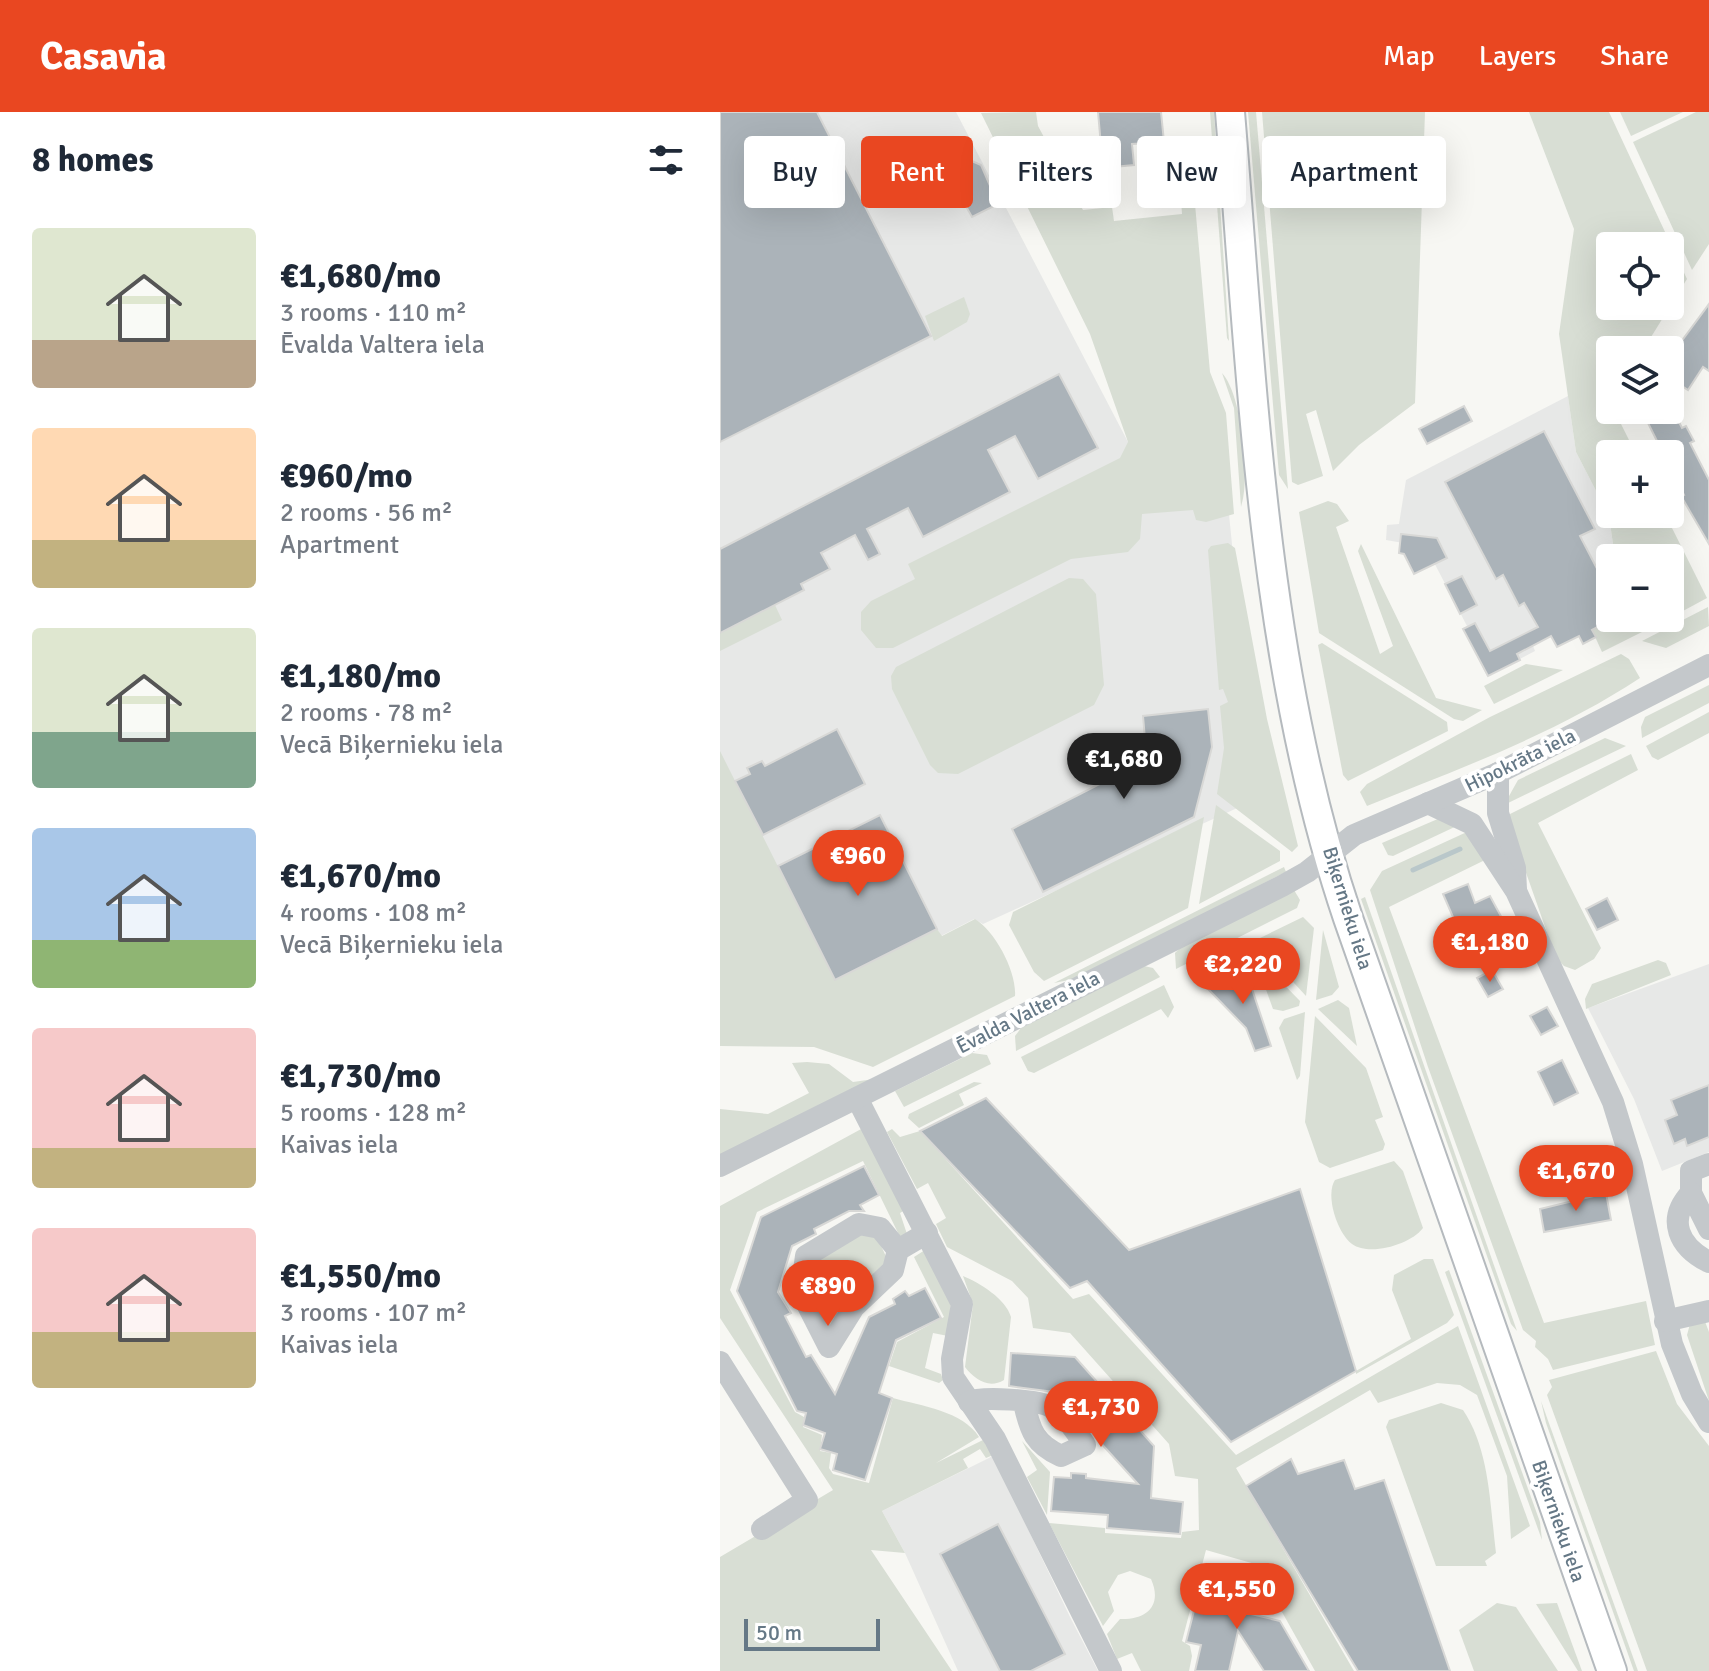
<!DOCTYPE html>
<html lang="en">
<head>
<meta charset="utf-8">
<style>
  :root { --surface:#fff; --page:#f6f6f7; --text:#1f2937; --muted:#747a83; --accent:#e94721 }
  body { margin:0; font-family:Signika,sans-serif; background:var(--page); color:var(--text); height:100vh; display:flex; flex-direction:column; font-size:30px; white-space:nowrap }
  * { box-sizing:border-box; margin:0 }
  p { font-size:26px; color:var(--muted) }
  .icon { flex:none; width:44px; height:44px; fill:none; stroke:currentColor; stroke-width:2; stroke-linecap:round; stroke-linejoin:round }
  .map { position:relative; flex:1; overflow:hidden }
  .sheet { display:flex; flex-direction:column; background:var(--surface); width:720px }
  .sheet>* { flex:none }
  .banner { position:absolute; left:24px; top:24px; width:760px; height:72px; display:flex; gap:16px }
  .tools { position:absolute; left:876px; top:120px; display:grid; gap:16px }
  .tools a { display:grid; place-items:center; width:88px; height:88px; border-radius:8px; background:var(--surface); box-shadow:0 8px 32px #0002; font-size:40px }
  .scale { position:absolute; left:24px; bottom:20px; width:136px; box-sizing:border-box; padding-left:8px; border:4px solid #657886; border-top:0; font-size:22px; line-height:28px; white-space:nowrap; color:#657886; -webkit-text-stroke:6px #fff; paint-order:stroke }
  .price { position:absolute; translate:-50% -68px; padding:0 18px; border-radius:28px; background:var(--accent); color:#fff; font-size:26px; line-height:52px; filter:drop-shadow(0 2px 4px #0008) }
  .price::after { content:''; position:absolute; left:50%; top:48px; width:24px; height:18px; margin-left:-12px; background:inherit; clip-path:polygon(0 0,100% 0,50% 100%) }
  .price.on { background:#222; color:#fff }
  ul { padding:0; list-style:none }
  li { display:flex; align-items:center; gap:24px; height:200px; padding:0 32px }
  li span { display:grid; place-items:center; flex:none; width:224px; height:160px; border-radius:8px; color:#555 }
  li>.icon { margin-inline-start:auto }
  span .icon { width:96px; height:96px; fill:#fffc; stroke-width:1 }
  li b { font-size:34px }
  h2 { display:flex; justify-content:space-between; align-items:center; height:96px; padding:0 32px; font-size:34px }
  .tag { padding:0 28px; border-radius:8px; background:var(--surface); box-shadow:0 8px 32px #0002; font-size:28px; line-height:72px }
  .tag.on { background:var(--accent); color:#fff }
  header { display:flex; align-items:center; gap:48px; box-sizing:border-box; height:112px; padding:0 40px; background:var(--accent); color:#fff }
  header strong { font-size:38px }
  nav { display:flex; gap:44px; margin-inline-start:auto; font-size:28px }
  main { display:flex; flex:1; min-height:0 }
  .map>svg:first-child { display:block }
</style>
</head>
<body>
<header>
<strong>Casavia</strong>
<nav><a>Map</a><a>Layers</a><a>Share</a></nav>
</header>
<main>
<section class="sheet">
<h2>8 homes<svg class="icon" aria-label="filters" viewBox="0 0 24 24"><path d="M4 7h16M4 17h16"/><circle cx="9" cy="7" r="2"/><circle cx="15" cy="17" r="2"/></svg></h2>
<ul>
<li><span style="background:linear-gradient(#dfe7d0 70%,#b9a48a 0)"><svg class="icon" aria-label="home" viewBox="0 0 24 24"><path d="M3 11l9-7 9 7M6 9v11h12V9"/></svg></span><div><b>€1,680/mo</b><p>3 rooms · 110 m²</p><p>Ēvalda Valtera iela</p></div></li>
<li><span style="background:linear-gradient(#ffd9b3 70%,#c2b280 0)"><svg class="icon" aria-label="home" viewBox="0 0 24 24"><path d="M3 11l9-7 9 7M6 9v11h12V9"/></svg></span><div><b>€960/mo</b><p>2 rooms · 56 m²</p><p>Apartment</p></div></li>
<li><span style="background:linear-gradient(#dfe7d0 65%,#7fa58c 0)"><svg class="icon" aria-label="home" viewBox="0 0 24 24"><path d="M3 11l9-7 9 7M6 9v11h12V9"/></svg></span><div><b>€1,180/mo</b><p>2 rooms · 78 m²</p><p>Vecā Biķernieku iela</p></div></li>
<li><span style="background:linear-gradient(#a9c7e8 70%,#8fb573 0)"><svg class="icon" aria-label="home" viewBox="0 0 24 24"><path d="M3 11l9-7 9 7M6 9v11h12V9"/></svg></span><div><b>€1,670/mo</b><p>4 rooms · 108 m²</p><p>Vecā Biķernieku iela</p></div></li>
<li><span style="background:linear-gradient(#f6c9c9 75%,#c2b280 0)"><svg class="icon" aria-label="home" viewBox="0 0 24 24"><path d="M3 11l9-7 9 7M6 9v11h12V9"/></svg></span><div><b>€1,730/mo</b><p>5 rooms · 128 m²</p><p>Kaivas iela</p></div></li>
<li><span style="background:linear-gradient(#f6c9c9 65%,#c2b280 0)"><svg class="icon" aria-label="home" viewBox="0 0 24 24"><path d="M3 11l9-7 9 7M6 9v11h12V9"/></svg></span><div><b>€1,550/mo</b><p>3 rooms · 107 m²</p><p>Kaivas iela</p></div></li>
</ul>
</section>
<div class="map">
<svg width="989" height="1559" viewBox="0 0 989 1559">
  <rect width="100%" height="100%" fill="#f7f7f3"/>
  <g fill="#e7e8e7">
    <path d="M0 0H236L408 330 503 343 513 442 526 692 263 812 254 807 221 824 217 817 0 924Z"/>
    <path d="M848 284 856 340 889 404 895 446H890V506L893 507 876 525 863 532 858 524 837 535 831 524 813 534 815 539 767 564 743 517 747 514 706 435 666 428 667 413 679 412 686 368Z"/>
    <path d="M989 852V1040L942 1059 914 987 868 896Z"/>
    <path d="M273 1344 351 1507 378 1559H238L185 1441 162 1399Z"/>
  </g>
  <g fill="#d8ded4" fill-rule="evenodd">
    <path d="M316 0 318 14 363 98 392 95 394 109 462 102 461 88 475 92 490 260 506 301 514 402 486 410 476 408 473 398 422 402 420 427 408 440 351 447 173 536H156L141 518V500L151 489 195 467 188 452 400 346 408 330 370 222 261 1Z"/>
    <path d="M490 0H494L509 229 507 226Z"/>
    <path d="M528 0H536L568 377 559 363Z"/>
    <path d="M542 0H705L695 291 639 333 613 359 596 298 586 302 603 364 578 373 572 370Z"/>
    <path d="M809 0H889L967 167 923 238H890V298H894L916 342H890V402H945L987 486 950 506V446H895L889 404 856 340 839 222 854 117ZM950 134V194H890V134Z"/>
    <path d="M900 0H963L911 24Z"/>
    <path d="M976 0H989V132L972 158 913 30Z"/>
    <path d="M244 185 250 202 247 210 214 229 205 204Z"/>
    <path d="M502 261C522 282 531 368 521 395L514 296Z"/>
    <path d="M608 389 617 392 629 409 616 415 660 542 673 534 638 439 641 432 716 586 762 598 743 609 734 607 599 521 579 400Z"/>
    <path d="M508 431 515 436 547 607 578 734 572 740 497 682 504 636 500 594 508 590 503 577 499 578 488 438 491 434Z"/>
    <path d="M349 466 363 467 376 482 384 573 374 593 238 662 218 661 210 653 172 577 171 564 176 555Z"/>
    <path d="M55 493 62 508 0 539V521Z"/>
    <path d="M988 495 989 514 946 536 922 529Z"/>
    <path d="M893 506H950L882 540 872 518Z"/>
    <path d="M602 531 727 610 728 619 628 669 623 663 598 533Z"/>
    <path d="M901 542 909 547 920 566C835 622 741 656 647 694L640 680 647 672 770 605Z"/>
    <path d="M806 552 843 558 774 592 764 574Z"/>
    <path d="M989 573V591L922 626 921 615 925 605Z"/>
    <path d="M989 600V621L938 648 932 645 926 634Z"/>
    <path d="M885 626 906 634 784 693 798 668Z"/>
    <path d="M0 639 115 868 217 817 222 824 255 807C275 819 297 860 295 884L153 955 94 935 0 934Z"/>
    <path d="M911 642 918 658 818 711 881 836 874 847 855 858 844 854 836 846 786 704Z"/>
    <path d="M496 693 560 739V749L479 792Z"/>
    <path d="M484 705 468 796 324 869 314 860 289 813 293 800Z"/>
    <path d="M720 706 741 712 673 744 668 743 662 731Z"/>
    <path d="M749 719 765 748 669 795 824 1211 926 1189 935 1233 833 1258 828 1247 815 1235 816 1229 803 1218 708 955 650 778 662 759Z"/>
    <path d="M564 755 566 760 354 867 334 871Z"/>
    <path d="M574 778 580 788 577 796 456 857 455 841 460 836Z"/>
    <path d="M645 785 797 1219 791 1212 641 787Z"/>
    <path d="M583 805 594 816 586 884 538 832 540 826Z"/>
    <path d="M603 818 619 875 612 883 596 888Z"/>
    <path d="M520 835 529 850 485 875 477 861 481 854Z"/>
    <path d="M539 847 580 889 579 894 563 899 553 897 536 850Z"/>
    <path d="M938 848 946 851 951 863 866 897 865 887 872 872Z"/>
    <path d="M424 854 433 856 440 865 296 939 295 924 301 916Z"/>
    <path d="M444 873 454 895 448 906 441 897 314 961 308 959 301 945Z"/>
    <path d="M618 888 629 896 637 934 598 897Z"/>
    <path d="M585 900 580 964 577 968 559 916 564 907Z"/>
    <path d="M595 904 646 956 663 1005 655 1008 665 1032 663 1038 610 1056 599 1050 585 1010Z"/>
    <path d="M252 941 267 943 271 952 184 995 175 979Z"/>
    <path d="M87 950 109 952 133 970 154 967 0 1045V997L48 1002 89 981 72 951Z"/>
    <path d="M254 970 262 971 239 982 244 993 199 1016 188 1006 189 1002Z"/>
    <path d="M143 1016 185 1098 180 1101 187 1122 180 1125 143 1049 37 1100 10 1178 75 1300 84 1305 83 1315 102 1323 100 1339 111 1341 109 1356 113 1362 149 1371 173 1286C201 1294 243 1299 259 1325L216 1351 263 1328 273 1343 266 1346 260 1337 243 1347 248 1356 162 1399 185 1441 151 1438 232 1559H0V1445L113 1378 0 1206V1094Z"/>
    <path d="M172 1017 180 1025 200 1019 353 1187 369 1182 516 1343 738 1214 810 1414 791 1427 787 1364 757 1283 740 1273 717 1271 658 1291 650 1278 516 1356 634 1559H595L562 1500 534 1489 535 1452 486 1438 462 1529 470 1534 472 1544 469 1559H421L412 1541 397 1547 387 1522 400 1507C426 1508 443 1494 431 1467L410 1459 398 1463 388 1480 394 1499 383 1514 329 1411 385 1416V1421L461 1426 462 1420 479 1418 478 1367 455 1364 449 1332 350 1221 313 1216 308 1186 292 1169 227 1135 216 1112 226 1106 208 1071 197 1077 167 1020Z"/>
    <path d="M674 1049 683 1059 703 1116C691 1132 650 1145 632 1132 617 1121 605 1083 615 1068Z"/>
    <path d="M141 1118 158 1127 168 1149 153 1165 122 1185 115 1211 106 1216 88 1177 90 1147Z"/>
    <path d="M205 1138 231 1191 228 1224 213 1221 205 1256 221 1262 223 1268 219 1271 169 1254 177 1230 224 1205 194 1145Z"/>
    <path d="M704 1147H713L734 1203 727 1211 636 1262V1259L691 1227 672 1178 674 1163Z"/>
    <path d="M729 1158 820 1410 822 1428 725 1160Z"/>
    <path d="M243 1164C260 1171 286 1187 291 1205L284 1268C269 1277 255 1268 245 1255L253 1192Z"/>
    <path d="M984 1207 989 1220V1289L967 1223 970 1212Z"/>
    <path d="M936 1239 957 1292 989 1334V1559H927L827 1283 832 1275 829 1268Z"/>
    <path d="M821 1289 918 1559H914L826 1311Z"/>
    <path d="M721 1291 743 1298C770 1338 770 1394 776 1441L765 1449 767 1454H716L666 1315 669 1308Z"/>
    <path d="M302 1329 330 1360 327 1403 307 1365 317 1358Z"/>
    <path d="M777 1491 796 1495 838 1559H754L739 1518Z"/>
    <path d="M837 1491 862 1559H858L816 1492Z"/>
  </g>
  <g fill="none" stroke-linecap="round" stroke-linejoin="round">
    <path stroke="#b9c7ca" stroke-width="5" d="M693 758 740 737"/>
  </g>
  <g fill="#abb3b9" stroke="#d8d8d6" stroke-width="2">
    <path d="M0 0H97L211 224 0 330Z"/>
    <path d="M378 0H441L444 30 412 32 414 53 383 56Z"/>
    <path d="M245 46 261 53 278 92 252 105 229 64 233 52Z"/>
    <path d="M989 192V259L983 255 968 278 950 266V252L958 240 955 238Z"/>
    <path d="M339 262 378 336 318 367 295 324 268 338 290 380 203 425 188 396 147 417 160 442 148 448 135 423 101 441 110 457 81 472 84 478 0 521V437Z"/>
    <path d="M744 294 752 309 707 332 699 317Z"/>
    <path d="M939 298H953L962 316 966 314 974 329 970 331 989 368V432L961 384 964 383 950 355V342H940L934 330 937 329 925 305Z"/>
    <path d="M824 319 875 417 860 424 883 468 890 464V506L893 507 872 518 876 525 863 532 859 524 837 535 831 524 797 542 800 548 768 564 743 517 755 511 770 539 818 515 804 491 799 494 783 463 776 467 725 370Z"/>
    <path d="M681 422 717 426 727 446 694 462 684 442 679 441Z"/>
    <path d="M742 464 757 493 740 502 725 472Z"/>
    <path d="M488 597 492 635 474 705 323 780 292 717 403 660 411 628 425 627 423 604Z"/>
    <path d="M117 617 145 672 43 723 15 669 30 662 27 656 42 649 45 654Z"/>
    <path d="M160 703 217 817 115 868 58 754Z"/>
    <path d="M748 772 755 791 770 784 783 808 767 816 763 808 739 819 723 782Z"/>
    <path d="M887 786 898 808 877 818 866 797Z"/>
    <path d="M525 856 551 934 535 939 526 916 487 876Z"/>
    <path d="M772 858 783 877 768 885 757 866Z"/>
    <path d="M827 895 838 914 821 923 810 904Z"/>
    <path d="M842 948 858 981 834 993 818 960Z"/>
    <path d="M989 973V1025L967 1034 965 1027 954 1032 945 1008 957 1003 951 988Z"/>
    <path d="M266 986 409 1138 580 1077 636 1259 511 1330 367 1169 350 1176 200 1019Z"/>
    <path d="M144 1054 159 1083 140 1093 144 1099H129L94 1117 96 1122 72 1134 58 1180 71 1201 65 1204 86 1245 91 1243 115 1282 149 1205 175 1192 173 1187 185 1179 189 1184 205 1176 221 1206 176 1228 159 1281 172 1286 145 1368 113 1358 117 1342 100 1337 105 1321 83 1313 86 1301 77 1299 17 1179 41 1105Z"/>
    <path d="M886 1081 891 1108 824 1120 820 1097Z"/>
    <path d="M291 1241 355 1245 434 1334 431 1386 463 1390 460 1422 387 1416 388 1403 331 1399 334 1365 351 1366V1361L366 1362V1366L418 1372 378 1328 382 1324 359 1298 334 1280 289 1274Z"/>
    <path d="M571 1347 578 1362 624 1348 635 1377 664 1368 730 1559H638L526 1374Z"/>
    <path d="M278 1412 345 1542 311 1559H280L220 1442Z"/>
    <path d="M484 1459 517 1466 510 1497 560 1509 589 1559H544L518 1519 509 1559H475L481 1533 466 1530Z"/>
  </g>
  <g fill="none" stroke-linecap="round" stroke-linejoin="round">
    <g stroke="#b5babe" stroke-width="32">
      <path id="major" d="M510 0C532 265 542 552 628 806L892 1559"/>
    </g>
    <g stroke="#c4c8cb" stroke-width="22">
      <path d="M778 661V701L795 756 796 778"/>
      <path d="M708 691 752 712 796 779 893 990 912 1052 952 1232 972 1282 989 1310"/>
      <path d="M137 986 242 1192 232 1247 233 1265 275 1327 391 1559"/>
      <path d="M989 1052 971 1059V1081L989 1117"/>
      <path d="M0 1054 562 774 587 760 634 723 778 661 989 553"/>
      <path d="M971 1081C946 1108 959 1135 989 1150"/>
      <path d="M178 1138 160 1116 139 1112 86 1144 81 1180 109 1235 134 1195 173 1158 178 1138 207 1121"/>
      <path d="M945 1209 989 1199"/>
      <path d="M0 1250 87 1388 42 1417"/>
      <path d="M249 1290C262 1284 319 1288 331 1295 346 1304 355 1318 365 1333L341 1344C315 1332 310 1319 304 1291"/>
    </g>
    <use href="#major" stroke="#fff" stroke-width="28"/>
  </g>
  <g text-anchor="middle" stroke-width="8" stroke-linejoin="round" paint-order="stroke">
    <g font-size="20" fill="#657886" stroke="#fff">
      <text transform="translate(800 648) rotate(-26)" y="7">Hipokrāta iela</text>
      <text transform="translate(628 796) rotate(73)" y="7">Biķernieku iela</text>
      <text transform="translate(308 900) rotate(-27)" y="7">Ēvalda Valtera iela</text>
      <text transform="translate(839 1409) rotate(71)" y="7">Biķernieku iela</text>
    </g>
  </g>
</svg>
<div class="tools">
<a><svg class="icon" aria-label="locate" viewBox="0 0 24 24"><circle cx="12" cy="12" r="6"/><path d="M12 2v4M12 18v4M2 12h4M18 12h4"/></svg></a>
<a><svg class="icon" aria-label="layers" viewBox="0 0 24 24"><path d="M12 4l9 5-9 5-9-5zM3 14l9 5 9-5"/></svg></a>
<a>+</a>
<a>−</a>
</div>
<div class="scale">50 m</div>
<b class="price on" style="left:404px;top:689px">€1,680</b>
<b class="price" style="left:138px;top:786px">€960</b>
<b class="price" style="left:770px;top:872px">€1,180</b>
<b class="price" style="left:523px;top:894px">€2,220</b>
<b class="price" style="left:856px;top:1101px">€1,670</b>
<b class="price" style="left:108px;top:1216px">€890</b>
<b class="price" style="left:381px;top:1337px">€1,730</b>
<b class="price" style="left:517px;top:1519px">€1,550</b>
<div class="banner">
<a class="tag">Buy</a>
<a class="tag on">Rent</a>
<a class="tag">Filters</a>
<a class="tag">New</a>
<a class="tag">Apartment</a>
</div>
</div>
</main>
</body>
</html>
